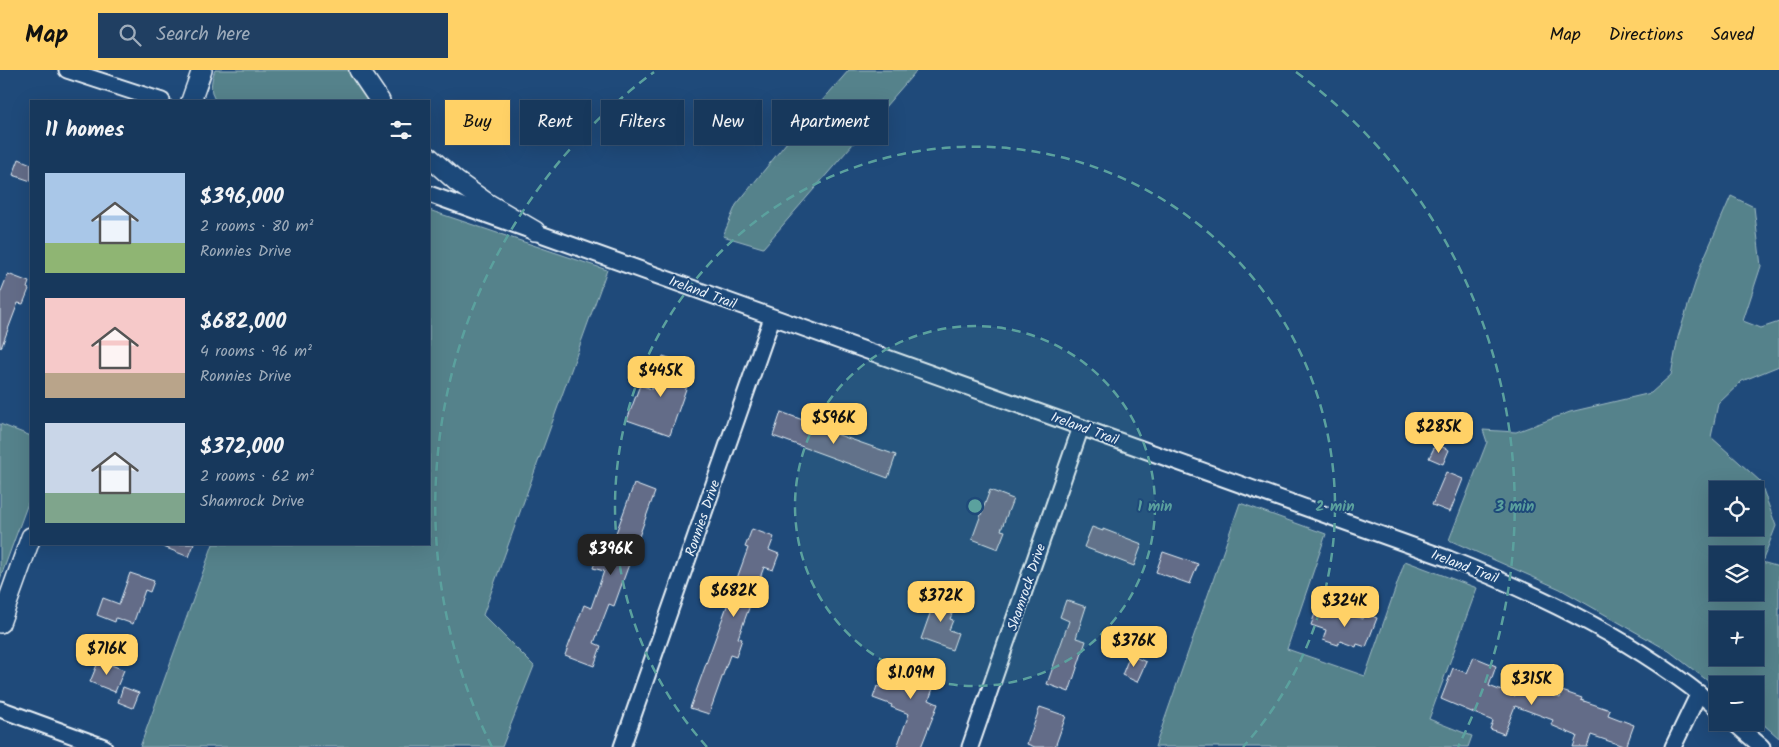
<!DOCTYPE html>
<html lang="en">
<head>
<meta charset="utf-8">
<style>
  :root { --surface:#17385c; --page:#203f62; --text:#f1f3f6; --muted:#9eacbb; --line:#365272; --accent:#ffd166 }
  body { margin:0; font-family:Kalam,sans-serif; background:var(--page); color:var(--text); height:100vh; display:flex; flex-direction:column; font-size:19px; white-space:nowrap }
  * { box-sizing:border-box; margin:0 }
  p { font-size:16px; color:var(--muted) }
  .icon { flex:none; width:28px; height:28px; fill:none; stroke:currentColor; stroke-width:2; stroke-linecap:round; stroke-linejoin:round }
  .map { position:relative; flex:1; overflow:hidden }
  .details { position:absolute; left:30px; top:30px; width:400px; height:445px; display:flex; flex-direction:column; background:var(--surface); border-radius:0px; box-shadow:0 5px 20px #0002,0 0 0 1px var(--line) }
  .details>* { flex:none }
  .hud { position:absolute; left:445px; top:30px; width:475px; height:45px; display:flex; gap:10px }
  .tools { position:absolute; left:1709px; top:411px; display:grid; gap:10px }
  .tools a { display:grid; place-items:center; width:55px; height:55px; border-radius:0px; background:var(--surface); box-shadow:0 5px 20px #0002,0 0 0 1px var(--line); font-size:25px }
  .price { position:absolute; translate:-50% -42px; padding:0 11px; border-radius:10px; background:var(--accent); color:#111; font-size:16px; line-height:32px; filter:drop-shadow(0 1px 2px #0008) }
  .price::after { content:''; position:absolute; left:50%; top:30px; width:15px; height:11px; margin-left:-8px; background:inherit; clip-path:polygon(0 0,100% 0,50% 100%) }
  .price.current { background:#222; color:#fff }
  ul { padding:0; list-style:none }
  li { display:flex; align-items:center; gap:15px; height:125px; padding:0 15px }
  li span { display:grid; place-items:center; flex:none; width:140px; height:100px; border-radius:0px; color:#555 }
  li>.icon { margin-inline-start:auto }
  span .icon { width:60px; height:60px; fill:#fffc; stroke-width:1 }
  li b { font-size:21px }
  h2 { display:flex; justify-content:space-between; align-items:center; height:60px; padding:0 15px; font-size:21px }
  .chip { padding:0 18px; border-radius:0px; background:var(--surface); box-shadow:0 5px 20px #0002,0 0 0 1px var(--line); font-size:18px; line-height:45px }
  .chip.current { background:var(--accent); color:#111 }
  header { display:flex; align-items:center; gap:30px; box-sizing:border-box; height:70px; padding:0 25px; background:var(--accent); color:#111 }
  header strong { font-size:24px }
  nav { display:flex; gap:28px; margin-inline-start:auto; font-size:18px }
  .search { width:350px; height:45px; background:var(--page); display:flex; align-items:center; gap:12px; box-sizing:border-box; padding:0 18px; border-radius:0px; color:var(--muted); font-size:19px }
  .map>svg:first-child { display:block }
</style>
</head>
<body>
<header>
<strong>Map</strong>
<div class="search"><svg class="icon" aria-label="search" viewBox="0 0 24 24"><circle cx="10" cy="10" r="6"/><path d="M15 15l6 6"/></svg>Search here</div>
<nav><a>Map</a><a>Directions</a><a>Saved</a></nav>
</header>
<div class="map">
<svg width="1779" height="677" viewBox="0 0 1779 677">
  <rect width="100%" height="100%" fill="#1f4a7a"/>
  <filter id="ink" filterUnits="userSpaceOnUse"><feTurbulence type="fractalNoise" baseFrequency=".02" numOctaves="2"/><feDisplacementMap in="SourceGraphic" scale="10" xChannelSelector="R" yChannelSelector="G"/><feConvolveMatrix kernelMatrix="1 2 1 2 8 2 1 2 1" color-interpolation-filters="sRGB"/></filter>
  <g filter="url(#ink)">
    <g fill="#55828b" stroke="#9ebac2" fill-rule="evenodd">
      <path d="M215 0H349L369 31H216C209 22 211 11 215 0Z"/>
      <path d="M849 0H917L763 178 723 166 736 135 800 56Z"/>
      <path d="M1731 126 1754 137 1761 196 1743 251 1761 258 1779 252V296L1742 311 1718 334 1711 367 1760 411 1776 456 1762 492 1779 497V668L1755 647V615H1718L1717 618 1669 581 1560 519 1449 470 1487 372 1483 360 1516 362 1570 342 1651 323 1671 305 1678 267 1701 195ZM1718 420H1755V458H1718ZM1718 485H1755V522H1718ZM1718 550H1755V588H1718Z"/>
      <path d="M429 140 607 200 483 545 534 596 502 677H140L213 474H429Z"/>
      <path d="M0 354 31 366V425L0 509Z"/>
      <path d="M1240 433 1326 464 1287 579 1365 606 1405 491 1477 518 1429 649 1472 666 1468 677H1155Z"/>
    </g>
    <g fill="#646c88" stroke="#e8f1f8">
      <path d="M19 89 31 94V111L13 105Z"/>
      <path d="M8 204 29 212 27 218 29 219 23 234 18 233 1 278 0 277V224Z"/>
      <path d="M663 286 690 295 684 312 688 313 670 365 627 350 640 315 652 319Z"/>
      <path d="M781 342 833 361V363L896 385 888 408 773 366Z"/>
      <path d="M1436 374 1449 380 1443 394 1429 388Z"/>
      <path d="M1446 402 1463 409 1450 442 1432 435Z"/>
      <path d="M634 414 655 422 614 536 609 534 594 573 601 576 594 596 565 585 584 535 591 538 604 501 593 498 600 478 609 482Z"/>
      <path d="M990 420 1013 429 1001 460 1005 461 998 479 972 469Z"/>
      <path d="M1092 457 1103 461V459L1142 474 1134 496 1084 477Z"/>
      <path d="M752 459 774 467 769 480 779 484 773 500 764 497 738 568 742 569 736 587 730 585 709 644 690 638 748 478 745 477Z"/>
      <path d="M156 474H194L189 487Z"/>
      <path d="M1163 482 1198 494 1190 514 1156 502Z"/>
      <path d="M130 503 154 511 150 522 145 520 133 554 116 548 115 552 97 545 103 528 119 534Z"/>
      <path d="M937 524 957 531 950 549 953 550 949 560 958 563 952 580 921 569Z"/>
      <path d="M1066 530 1086 537 1076 568 1086 571 1069 622 1047 614 1069 551 1060 547Z"/>
      <path d="M1317 538 1343 546 1345 542 1362 549 1364 543 1377 548 1366 577 1357 574 1356 577 1340 571 1338 575 1323 570 1326 560 1311 555Z"/>
      <path d="M1130 585 1146 592 1137 612 1122 605Z"/>
      <path d="M1474 587 1496 596 1489 616 1515 626 1520 612 1560 628 1562 621 1582 628 1581 630 1610 640 1608 645 1634 655 1626 677 1591 665 1587 677H1573L1577 666 1551 655 1553 650 1515 636 1504 664 1490 659 1493 651 1441 629 1453 598 1467 603Z"/>
      <path d="M99 590 124 600 115 622 90 612Z"/>
      <path d="M907 590 939 601 929 630 938 634 921 677H897L909 644 891 637 892 635 873 628 877 616 885 619 892 599 903 603Z"/>
      <path d="M123 617 139 623 133 638 118 632Z"/>
      <path d="M1040 637 1066 646 1055 677H1035L1027 674Z"/>
    </g>
    <g fill="none" stroke-linecap="round" stroke-linejoin="round">
      <g stroke="#e8f1f8" stroke-width="19">
        <g id="minor">
          <path d="M67 0 162 31"/>
          <path d="M429 124 1449 489C1545 527 1639 572 1718 639"/>
          <path d="M0 639 104 677"/>
          <path d="M1733 652 1762 677"/>
          <path d="M622 677 772 248"/>
          <path d="M970 677 1081 357"/>
          <path d="M1673 677 1699 623"/>
        </g>
      </g>
      <g stroke="#e8f1f8" stroke-width="22">
        <g id="major">
          <path d="M359 0 380 31"/>
          <path d="M191 31 202 0"/>
          <path d="M429 87 456 111 487 133 535 161"/>
          <path d="M0 553 31 467"/>
        </g>
      </g>
      <use href="#minor" stroke="#1f4a7a" stroke-width="15"/>
      <use href="#major" stroke="#1f4a7a" stroke-width="19"/>
    </g>
  </g>
  <circle cx="975" cy="436" r="180" fill="#5ba19e" fill-opacity=".12"/>
  <g fill="none" stroke="#5ba19e" stroke-width="2.5" stroke-dasharray="9 6">
    <circle cx="975" cy="436" r="180"/>
    <path d="M707 677A360 360 0 1 1 1243 677"/>
    <path d="M492 677A540 540 0 0 1 654 2M1296 2A540 540 0 0 1 1458 677"/>
  </g>
  <g text-anchor="middle" stroke-width="4" stroke-linejoin="round" paint-order="stroke">
    <g font-size="14" fill="#e8f1f8" stroke="#1f4a7a">
      <text transform="translate(703 222) rotate(20)" y="5">Ireland Trail</text>
      <text transform="translate(1085 358) rotate(20)" y="5">Ireland Trail</text>
      <text transform="translate(702 448) rotate(-71)" y="5">Ronnies Drive</text>
      <text transform="translate(1465 496) rotate(21)" y="5">Ireland Trail</text>
      <text transform="translate(1026 517) rotate(-71)" y="5">Shamrock Drive</text>
    </g>
  </g>
  <circle cx="975" cy="436" r="8" fill="#5ba19e" stroke="#1f4a7a" stroke-width="2.5"/>
  <g font-size="15" text-anchor="middle" font-weight="bold" fill="#5ba19e" stroke="#1f4a7a" stroke-width="4" stroke-linejoin="round" paint-order="stroke">
    <text x="1155" y="441">1 min</text>
    <text x="1335" y="441">2 min</text>
    <text x="1515" y="441">3 min</text>
  </g>
</svg>
<div class="tools">
<a><svg class="icon" aria-label="locate" viewBox="0 0 24 24"><circle cx="12" cy="12" r="6"/><path d="M12 2v4M12 18v4M2 12h4M18 12h4"/></svg></a>
<a><svg class="icon" aria-label="layers" viewBox="0 0 24 24"><path d="M12 4l9 5-9 5-9-5zM3 14l9 5 9-5"/></svg></a>
<a>+</a>
<a>−</a>
</div>
<b class="price" style="left:661px;top:328px">$445K</b>
<b class="price" style="left:834px;top:375px">$596K</b>
<b class="price" style="left:1439px;top:384px">$285K</b>
<b class="price current" style="left:611px;top:506px">$396K</b>
<b class="price" style="left:734px;top:548px">$682K</b>
<b class="price" style="left:941px;top:553px">$372K</b>
<b class="price" style="left:1345px;top:558px">$324K</b>
<b class="price" style="left:1134px;top:598px">$376K</b>
<b class="price" style="left:107px;top:606px">$716K</b>
<b class="price" style="left:911px;top:630px">$1.09M</b>
<b class="price" style="left:1532px;top:636px">$315K</b>
<div class="hud">
<a class="chip current">Buy</a>
<a class="chip">Rent</a>
<a class="chip">Filters</a>
<a class="chip">New</a>
<a class="chip">Apartment</a>
</div>
<section class="details">
<h2>11 homes<svg class="icon" aria-label="filters" viewBox="0 0 24 24"><path d="M4 7h16M4 17h16"/><circle cx="9" cy="7" r="2"/><circle cx="15" cy="17" r="2"/></svg></h2>
<ul>
<li><span style="background:linear-gradient(#a9c7e8 70%,#8fb573 0)"><svg class="icon" aria-label="home" viewBox="0 0 24 24"><path d="M3 11l9-7 9 7M6 9v11h12V9"/></svg></span><div><b>$396,000</b><p>2 rooms · 80 m²</p><p>Ronnies Drive</p></div></li>
<li><span style="background:linear-gradient(#f6c9c9 75%,#b9a48a 0)"><svg class="icon" aria-label="home" viewBox="0 0 24 24"><path d="M3 11l9-7 9 7M6 9v11h12V9"/></svg></span><div><b>$682,000</b><p>4 rooms · 96 m²</p><p>Ronnies Drive</p></div></li>
<li><span style="background:linear-gradient(#c9d6e8 70%,#7fa58c 0)"><svg class="icon" aria-label="home" viewBox="0 0 24 24"><path d="M3 11l9-7 9 7M6 9v11h12V9"/></svg></span><div><b>$372,000</b><p>2 rooms · 62 m²</p><p>Shamrock Drive</p></div></li>
</ul>
</section>
</div>
</body>
</html>
